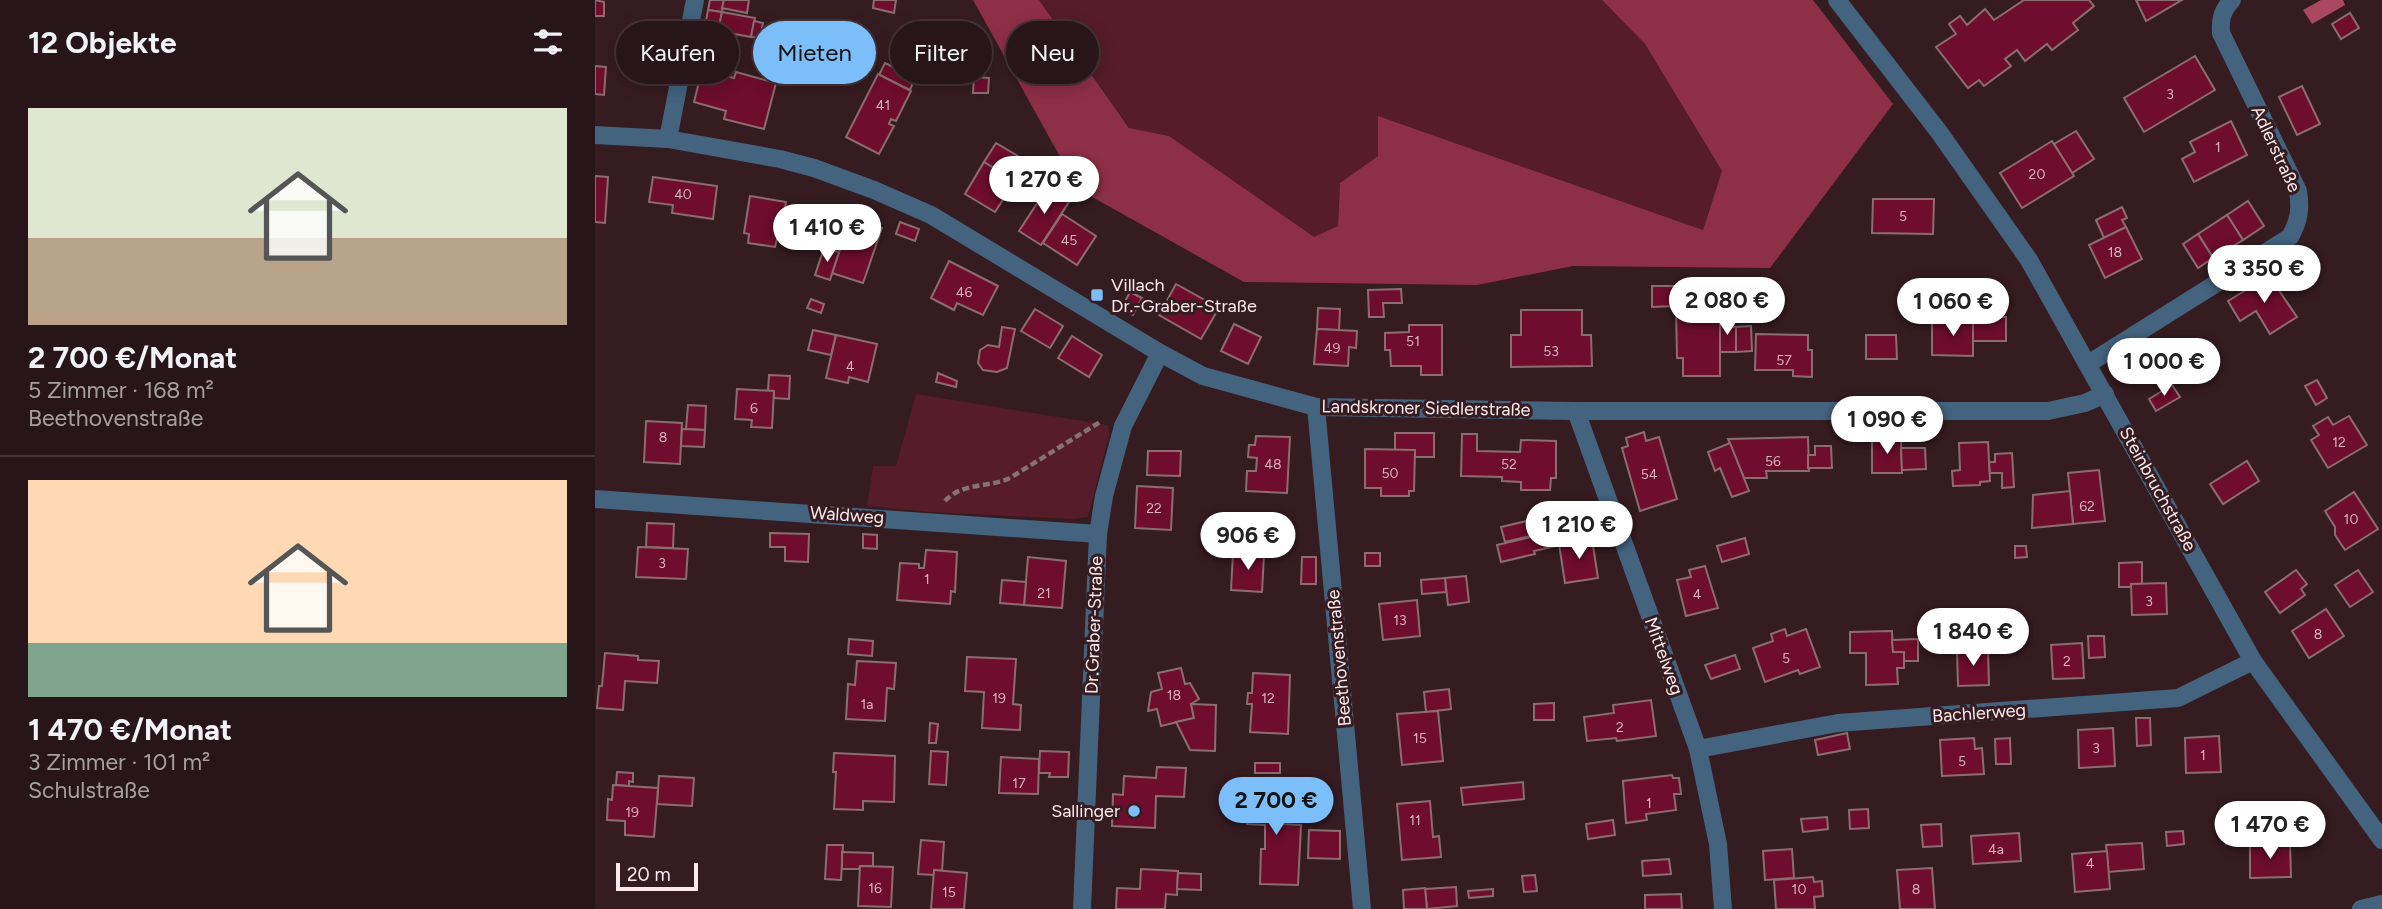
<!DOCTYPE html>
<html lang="de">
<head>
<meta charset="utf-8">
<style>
  :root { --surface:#281519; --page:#342226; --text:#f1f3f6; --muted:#a59fa2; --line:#443438; --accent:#7cbef9 }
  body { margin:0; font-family:Figtree,sans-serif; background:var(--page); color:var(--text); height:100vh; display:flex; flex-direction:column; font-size:26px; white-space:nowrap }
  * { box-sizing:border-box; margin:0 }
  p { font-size:23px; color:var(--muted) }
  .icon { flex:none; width:38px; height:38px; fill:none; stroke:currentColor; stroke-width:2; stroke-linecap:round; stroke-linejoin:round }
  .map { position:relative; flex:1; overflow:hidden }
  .drawer { display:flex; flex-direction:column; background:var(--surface); width:595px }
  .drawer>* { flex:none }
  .guide { position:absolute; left:21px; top:21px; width:665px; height:63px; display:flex; gap:14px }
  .scale { position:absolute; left:21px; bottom:18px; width:82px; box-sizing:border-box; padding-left:7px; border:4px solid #fceaec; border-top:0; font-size:19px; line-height:24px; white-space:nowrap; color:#fceaec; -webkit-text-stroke:5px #351c21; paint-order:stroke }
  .price { position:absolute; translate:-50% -60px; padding:0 16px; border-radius:24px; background:#fff; color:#222; font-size:23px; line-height:46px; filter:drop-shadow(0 2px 4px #0008) }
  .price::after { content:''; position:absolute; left:50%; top:42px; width:21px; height:16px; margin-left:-10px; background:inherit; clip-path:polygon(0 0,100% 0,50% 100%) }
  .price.on { background:var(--accent); color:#111 }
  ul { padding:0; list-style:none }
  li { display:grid; align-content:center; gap:14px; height:371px; padding:0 28px }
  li+li { border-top:2px solid var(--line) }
  li span { display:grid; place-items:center; height:217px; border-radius:0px; color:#555 }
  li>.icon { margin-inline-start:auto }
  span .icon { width:126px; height:126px; fill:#fffc; stroke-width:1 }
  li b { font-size:30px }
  h2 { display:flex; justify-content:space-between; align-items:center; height:84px; padding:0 28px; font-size:30px }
  .chip { padding:0 24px; border-radius:32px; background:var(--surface); box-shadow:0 4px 18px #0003,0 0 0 2px var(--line); font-size:24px; line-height:63px }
  .chip.on { background:var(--accent); color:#111 }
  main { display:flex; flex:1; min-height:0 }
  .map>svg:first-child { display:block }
</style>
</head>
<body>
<main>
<section class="drawer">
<h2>12 Objekte<svg class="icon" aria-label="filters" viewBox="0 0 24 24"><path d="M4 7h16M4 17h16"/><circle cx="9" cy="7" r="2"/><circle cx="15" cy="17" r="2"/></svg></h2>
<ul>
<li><span style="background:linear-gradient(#dfe7d0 60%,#b9a48a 0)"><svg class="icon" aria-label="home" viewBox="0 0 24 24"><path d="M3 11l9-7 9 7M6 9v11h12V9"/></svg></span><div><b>2 700 €/Monat</b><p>5 Zimmer · 168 m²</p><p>Beethovenstraße</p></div></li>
<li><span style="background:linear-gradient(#ffd9b3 75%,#7fa58c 0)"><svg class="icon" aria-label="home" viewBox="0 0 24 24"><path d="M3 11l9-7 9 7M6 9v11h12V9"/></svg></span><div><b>1 470 €/Monat</b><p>3 Zimmer · 101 m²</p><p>Schulstraße</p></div></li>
</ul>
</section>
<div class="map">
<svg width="1787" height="909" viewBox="0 0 1787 909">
  <rect width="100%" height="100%" fill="#351c21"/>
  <g fill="#561c2a">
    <path d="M444 0H1007L1050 44 1127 171 1108 230 783 116V156L745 183 743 226 719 237 574 136 535 128Z"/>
    <path d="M321 394 513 425 514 435 493 517 478 519 336 512 272 506 278 466H301Z"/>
  </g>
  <path fill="#8e2f48" d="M378 0H444L534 128 574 136 719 237 743 226 745 183 783 156V116L1108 230 1127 171 1050 44 1007 0H1218L1298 104 1175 268 978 266 882 285 649 282 483 189Z"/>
  <path fill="#aa485f" d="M1726 0H1748L1750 5 1717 24 1708 10Z"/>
  <g fill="#6e0d2e" stroke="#8b6d71" stroke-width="2">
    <path d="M0 0 9 2V16H0Z"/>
    <path d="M115 0H129L127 12 113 10Z"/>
    <path d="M129 0H154L152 13 127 8Z"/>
    <path d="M279 0H301L299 13 278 8Z"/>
    <path d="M1429 0H1494L1499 6 1478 23 1483 30 1457 50 1452 44 1430 61 1422 50 1410 59 1416 66 1389 86 1384 80 1373 88 1341 47 1361 34 1354 24 1365 16 1372 25 1390 9 1399 20Z"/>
    <path d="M1541 0H1587L1551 21Z"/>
    <path d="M113 10 127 12 122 40 108 37Z"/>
    <path d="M127 12 160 18 156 37 123 31Z"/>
    <path d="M1755 13 1764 28 1746 39 1737 24Z"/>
    <path d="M159 21 168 23 165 38 156 37Z"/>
    <path d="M230 42 242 44 241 54 228 52Z"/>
    <path d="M1600 56 1620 90 1549 132 1529 98Z"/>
    <path d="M290 63 320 78 315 90 284 75Z"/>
    <path d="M0 66 11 67 9 95 0 94Z"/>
    <path d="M107 70 139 78 141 72 181 83 169 129 129 119 131 111 99 102Z"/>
    <path d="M283 74 316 91 301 121 296 119 294 124 299 126 284 154 251 137Z"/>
    <path d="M379 77 394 78 393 93H378Z"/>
    <path d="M1707 86 1725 124 1702 135 1684 97Z"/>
    <path d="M1636 121 1652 155 1599 182 1587 159 1600 152 1595 142Z"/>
    <path d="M1481 131 1499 159 1477 173 1459 144Z"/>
    <path d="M1457 141 1479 176 1427 208 1405 173Z"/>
    <path d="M401 143 431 161 420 181 389 162Z"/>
    <path d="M389 162 420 181 400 212 370 194Z"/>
    <path d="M0 176 13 177 10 223 0 222Z"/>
    <path d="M58 177 122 186 118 219 77 213 78 205 54 202Z"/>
    <path d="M452 188 474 202 446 245 424 231Z"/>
    <path d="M155 196 191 202 185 239H182L180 247 153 243 154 234 149 233Z"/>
    <path d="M1278 199H1339L1338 234 1277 233Z"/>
    <path d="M1653 201 1669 226 1648 240 1632 215Z"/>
    <path d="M1527 207 1532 218 1527 220 1531 227 1509 238 1501 220Z"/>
    <path d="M467 214 501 236 482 265 448 243Z"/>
    <path d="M1632 215 1648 240 1618 258 1603 234Z"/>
    <path d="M256 218 287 228 268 283 237 273Z"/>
    <path d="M305 222 324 229 320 241 301 234Z"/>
    <path d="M1531 227 1547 259 1510 278 1494 245Z"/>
    <path d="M1603 234 1618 258 1603 268 1588 244Z"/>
    <path d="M229 248 244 252 235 280 220 275Z"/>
    <path d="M354 261 403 286 388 315 362 303 359 310 336 298Z"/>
    <path d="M1674 276 1702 317 1675 334 1661 311 1645 321 1633 301Z"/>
    <path d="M581 284 624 308 606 339 564 315Z"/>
    <path d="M1057 286H1084V290H1111V306H1125V376H1088V358H1082L1081 306 1057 307Z"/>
    <path d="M806 289 807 303H788L789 317H774L773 290Z"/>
    <path d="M535 292 547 298 538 315 526 309Z"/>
    <path d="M216 299 229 304 226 313 212 308Z"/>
    <path d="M723 308 745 309 744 330 722 329Z"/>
    <path d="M440 309 468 326 455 348 426 331Z"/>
    <path d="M926 310H987V335H996L997 366 916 367V335H926Z"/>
    <path d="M1125 316H1132V327H1141V352H1125Z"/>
    <path d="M1386 316 1411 317V341H1378V322H1386Z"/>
    <path d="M1337 321H1378V356L1337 355Z"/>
    <path d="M639 324 666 337 653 364 626 351Z"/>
    <path d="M814 325H847V375H826V366H796L795 350H790V333L814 332Z"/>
    <path d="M1156 326 1157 351 1141 352V327Z"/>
    <path d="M407 327 420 329 412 368 402 372 388 370 383 363 385 350 393 345 404 347Z"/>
    <path d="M722 329 762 331 761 348 754 347 753 366 719 364Z"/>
    <path d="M218 330 241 335 236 355 213 350Z"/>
    <path d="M1161 334 1213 335V350H1217V377L1198 376V370H1160Z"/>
    <path d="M241 335 282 344 273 382 254 377 253 383 231 378Z"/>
    <path d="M1271 335H1301L1302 359H1271Z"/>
    <path d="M477 336 507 355 494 377 463 358Z"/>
    <path d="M343 373 362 381 361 387 341 382Z"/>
    <path d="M174 375 195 376 194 399 179 398V391H173Z"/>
    <path d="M1722 380 1732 398 1721 405 1710 386Z"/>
    <path d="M1577 385 1585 397 1561 411 1554 399Z"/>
    <path d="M142 389 179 391 177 428 156 427 157 420 140 419Z"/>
    <path d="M93 405 111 406 110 430 91 429Z"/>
    <path d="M1754 416 1772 445 1733 468 1716 440 1724 435 1718 426 1733 417 1738 425Z"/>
    <path d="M51 421 87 423 85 464 49 462Z"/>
    <path d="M87 429 110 430 109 447 86 446Z"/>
    <path d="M1049 432 1051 441 1064 437 1082 499 1045 511 1027 448 1033 446 1031 438Z"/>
    <path d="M800 433H839V457H820V450H800Z"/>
    <path d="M867 434H882V451L925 452 926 440 961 441V478H956L955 490H926V482L907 481V477L866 476Z"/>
    <path d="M661 436 695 437 692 493 651 491 652 471H661L662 458 653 457 654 445H660Z"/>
    <path d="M1213 437 1214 471H1171L1172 478H1149L1133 439Z"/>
    <path d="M1306 439 1307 473H1277V440Z"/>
    <path d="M1393 442 1395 481 1385 482V485L1358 486 1357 471 1365 470 1364 443Z"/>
    <path d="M1135 443 1154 491 1137 497 1125 468 1120 471 1113 452Z"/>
    <path d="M1220 446H1236L1237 468H1213V455H1220Z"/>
    <path d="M1306 448H1330L1331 469 1307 470Z"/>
    <path d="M770 449 820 450 819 491H814V496H786V488H770Z"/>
    <path d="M553 451H586L585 476 552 475Z"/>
    <path d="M1417 453 1419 487 1407 488V473H1395L1394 462H1400V454Z"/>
    <path d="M1652 461 1664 481 1628 504 1615 484Z"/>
    <path d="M1504 470 1510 521 1478 524 1473 473Z"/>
    <path d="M542 486 578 488 576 530 540 528Z"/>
    <path d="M1475 491 1478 524 1437 528 1438 495Z"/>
    <path d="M1759 492 1783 529 1750 550 1740 535V527L1730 511Z"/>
    <path d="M953 516 957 531 910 542 906 527Z"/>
    <path d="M52 523 79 524 78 548 51 547Z"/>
    <path d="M958 532 961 546 939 551 940 554 906 562 902 545Z"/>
    <path d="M175 533 214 534 213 562 190 561V547H175Z"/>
    <path d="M268 534 282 535V549L268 548Z"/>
    <path d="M1150 538 1154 554 1127 562 1122 546Z"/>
    <path d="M997 539 1003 578 970 583 964 544Z"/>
    <path d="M1420 546H1431L1432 557 1420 558Z"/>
    <path d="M43 547 93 549 91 579 41 577Z"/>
    <path d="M331 550 362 552 360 592 356 591 355 604 302 600 305 563 324 564V568H329Z"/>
    <path d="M638 553 669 555 667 592 636 590Z"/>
    <rect x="770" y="553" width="15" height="13"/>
    <path d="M433 557 471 561 467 608 429 605Z"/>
    <path d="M707 557H721V584H706Z"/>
    <path d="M1547 562V584H1536V587H1524V563Z"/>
    <path d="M1110 566 1123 608 1091 616 1082 580 1096 577 1094 570Z"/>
    <path d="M1701 570 1712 584 1706 589 1710 595 1685 613 1670 592Z"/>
    <path d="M1763 570 1778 592 1755 607 1740 585Z"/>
    <path d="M871 576 874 602 853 605 850 578Z"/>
    <path d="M850 578 851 592 827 594 826 580Z"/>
    <path d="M407 580 431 582 429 605 405 603Z"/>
    <path d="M1571 583 1572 614 1537 615 1536 584Z"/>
    <path d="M822 600 825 636 788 640 784 604Z"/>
    <path d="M1731 609 1749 636 1714 658 1697 631Z"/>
    <path d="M1190 629 1192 636 1211 629 1225 667 1205 674 1203 670 1170 682 1158 648 1178 641 1176 634Z"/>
    <path d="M1297 631 1298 652H1309V668H1302L1303 684 1271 685V653H1255V632Z"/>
    <path d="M1493 636H1509L1510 657 1494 658Z"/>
    <path d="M254 639 278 641 277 656 253 654Z"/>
    <path d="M1323 639V661H1309V652H1298L1297 640Z"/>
    <path d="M1487 643 1489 678 1458 679 1456 645Z"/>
    <path d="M1393 650 1394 685 1363 686 1362 651Z"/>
    <path d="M10 653 43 656V660L64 661 62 683 30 681 28 710 2 708 4 686H7Z"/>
    <path d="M1140 655 1145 669 1116 679 1110 665Z"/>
    <path d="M372 657 421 659 418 704 426 705 425 730 387 728 389 692 370 691Z"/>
    <path d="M262 661 301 663 299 689 292 688 290 721 251 719 253 684 260 685Z"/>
    <path d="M586 668 590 684 595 683 604 699 596 704 599 718 566 726 562 709 553 711 556 692 567 689 563 673Z"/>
    <path d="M658 673 695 675 693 734 655 732 657 704H652L653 693H657Z"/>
    <path d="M854 689 856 709 831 712 829 692Z"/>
    <path d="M1056 700 1061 736 1022 741 1021 738 992 741 989 717 1019 713 1018 705Z"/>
    <path d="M959 703V720H939V704Z"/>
    <path d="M596 704 621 705 620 751 595 750 581 722 599 718Z"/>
    <path d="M843 711 848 761 807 765 802 714Z"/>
    <path d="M1541 718H1555L1556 745 1542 746Z"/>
    <path d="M335 723 343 724 341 743H334Z"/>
    <path d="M1518 728 1520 766 1484 768 1483 730Z"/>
    <path d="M1252 733 1255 749 1223 755 1220 740Z"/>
    <path d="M1624 736 1626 772 1591 773 1590 738Z"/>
    <path d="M1379 738 1380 749 1387 748 1389 774 1347 776 1345 740Z"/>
    <path d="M1415 738 1416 764H1401L1400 739Z"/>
    <path d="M336 751 353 752 351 785 334 784Z"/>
    <path d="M445 751 474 752 473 777H454L455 773H444Z"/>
    <path d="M239 753 300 756 299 802 268 801V810L239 809 241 772H238Z"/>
    <path d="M406 757 444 759 443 794 404 793Z"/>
    <rect x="660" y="763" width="25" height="10"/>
    <path d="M562 767 591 768 589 797 561 796 560 828 517 826 518 794 528 795 529 776 561 778Z"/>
    <path d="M22 772 38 773V782L34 781V786L21 785Z"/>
    <path d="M1077 775 1078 778H1084L1086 794H1079L1081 810 1051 814 1052 820 1031 823 1028 781Z"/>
    <path d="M64 776 99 778 97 806 62 804Z"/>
    <path d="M928 782 929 799 868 805 866 788Z"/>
    <path d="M18 785 63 788 59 837 30 835V821L12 820 13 799 17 800Z"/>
    <path d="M654 789 694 791 693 819H689V824L706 825 703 885 665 884 666 849H670V825L652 824Z"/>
    <path d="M835 801 838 837 844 836 846 857 807 860 802 804Z"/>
    <path d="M1273 809 1274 828 1255 829 1254 810Z"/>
    <path d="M1232 817 1233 829 1208 832 1206 819Z"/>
    <path d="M1018 820 1020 835 993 839 991 824Z"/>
    <path d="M1346 824 1347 846 1328 847 1326 825Z"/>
    <path d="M1630 824H1661V844H1631Z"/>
    <path d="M714 830 745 831V859L713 858Z"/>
    <path d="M1588 831 1589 844 1572 846 1571 832Z"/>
    <path d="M1424 833 1426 861 1378 864 1376 836Z"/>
    <path d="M326 840 349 842 347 871 339 870V875L323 874Z"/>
    <path d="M1547 843 1549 869 1513 872 1511 845Z"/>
    <path d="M1695 843 1696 877 1655 878V844Z"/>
    <path d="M232 845H248L246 880 230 879Z"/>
    <path d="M1197 849 1199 878 1170 880 1168 851Z"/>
    <path d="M1512 851 1515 889 1480 892 1477 854Z"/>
    <path d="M247 852 278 853V866H265L264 869H247Z"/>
    <path d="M1074 859 1076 874 1048 876 1047 861Z"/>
    <path d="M265 866 298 867 296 907 263 906Z"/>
    <path d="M1337 868 1340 909H1305L1302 870Z"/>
    <path d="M546 869 583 871 582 895 571 894 570 909H521L522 888 545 889Z"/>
    <path d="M339 870 372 873 369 909H336Z"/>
    <path d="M583 873 606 874V890L582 889Z"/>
    <path d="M940 875 942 891 929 892 927 876Z"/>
    <path d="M1218 877 1219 882 1227 881 1228 896 1219 897 1220 909H1181L1179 880Z"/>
    <path d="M861 887 862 906 832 909 830 889Z"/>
    <path d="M830 888 832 909H809L808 890Z"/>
    <path d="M898 889V896L874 898 873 891Z"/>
    <path d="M1086 894 1087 909H1050V895Z"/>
  </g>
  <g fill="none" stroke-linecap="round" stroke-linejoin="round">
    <path stroke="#877175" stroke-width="4.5" stroke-dasharray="7 3.5" stroke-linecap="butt" d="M350 501C367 482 394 488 415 478L505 422"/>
    <g stroke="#44637f" stroke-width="18">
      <path d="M1242 0 1344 132 1434 260 1658 661 1787 840"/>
      <path d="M0 135 73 139 185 159 219 168 279 190 336 215 565 353 608 376 721 407 981 411H1453L1490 403 1510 394"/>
      <path d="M73 139 100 0"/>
      <path d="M1493 364 1695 237C1704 221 1706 209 1703 191L1626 33C1625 19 1627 11 1637 0"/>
      <path d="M721 407 767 909"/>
      <path d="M981 411 1103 749 1123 844 1128 909"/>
      <path d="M0 499 503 534"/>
      <path d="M1103 749 1243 723 1583 698 1658 661"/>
      <path d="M487 909 503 534 509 496 528 426 565 353"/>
      <path d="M1766 909 1787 904"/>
    </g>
  </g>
  <g fill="#7cbef9" stroke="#351c21" stroke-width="2.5">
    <rect x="495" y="288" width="14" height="14" rx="3.5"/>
    <circle cx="539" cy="811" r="7"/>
  </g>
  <g text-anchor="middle" stroke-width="6" stroke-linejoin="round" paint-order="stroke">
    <g font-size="14" fill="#d8b3bc">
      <text x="1575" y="99">3</text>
      <text x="288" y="110">41</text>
      <text x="1623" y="152">1</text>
      <text x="1442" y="179">20</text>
      <text x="88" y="199">40</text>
      <text x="1308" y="221">5</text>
      <text x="474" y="245">45</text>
      <text x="1520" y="257">18</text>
      <text x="369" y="297">46</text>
      <text x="818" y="346">51</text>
      <text x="737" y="353">49</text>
      <text x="956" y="356">53</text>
      <text x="1189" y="365">57</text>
      <text x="255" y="371">4</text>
      <text x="159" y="413">6</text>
      <text x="68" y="442">8</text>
      <text x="1744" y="447">12</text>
      <text x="1178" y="466">56</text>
      <text x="678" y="469">48</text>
      <text x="914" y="469">52</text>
      <text x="795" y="478">50</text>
      <text x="1054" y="479">54</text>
      <text x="1492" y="511">62</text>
      <text x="559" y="513">22</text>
      <text x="1756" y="524">10</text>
      <text x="67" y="568">3</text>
      <text x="332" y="584">1</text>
      <text x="449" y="598">21</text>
      <text x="1102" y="599">4</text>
      <text x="1554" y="606">3</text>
      <text x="805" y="625">13</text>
      <text x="1723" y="639">8</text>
      <text x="1191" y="663">5</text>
      <text x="1472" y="666">2</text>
      <text x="579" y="700">18</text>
      <text x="404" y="703">19</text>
      <text x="673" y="703">12</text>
      <text x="272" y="709">1a</text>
      <text x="1025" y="732">2</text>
      <text x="825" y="743">15</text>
      <text x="1501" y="753">3</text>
      <text x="1608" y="760">1</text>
      <text x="1367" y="766">5</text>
      <text x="424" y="788">17</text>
      <text x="1054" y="808">1</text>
      <text x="37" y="817">19</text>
      <text x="820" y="825">11</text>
      <text x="1401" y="854">4a</text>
      <text x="1495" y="868">4</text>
      <text x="280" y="893">16</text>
      <text x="1204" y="894">10</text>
      <text x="1321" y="894">8</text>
      <text x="354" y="897">15</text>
    </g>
    <g font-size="18" fill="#fceaec" stroke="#351c21">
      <text transform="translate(1681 149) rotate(65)" y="6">Adlerstraße</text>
      <text transform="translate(831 408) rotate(1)" y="6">Landskroner Siedlerstraße</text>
      <text transform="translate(1563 489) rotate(61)" y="6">Steinbruchstraße</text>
      <text transform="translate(252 515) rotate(4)" y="6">Waldweg</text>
      <text transform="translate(499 625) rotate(-88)" y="6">Dr.Graber-Straße</text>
      <text transform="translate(1069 656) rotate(70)" y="6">Mittelweg</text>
      <text transform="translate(744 658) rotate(-95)" y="6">Beethovenstraße</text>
      <text transform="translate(1384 713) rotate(-4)" y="6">Bachlerweg</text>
    </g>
    <g font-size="18" fill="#fceaec" stroke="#351c21" text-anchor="start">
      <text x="516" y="291">Villach<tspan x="516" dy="21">Dr.-Graber-Straße</tspan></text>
      <text x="525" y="817" text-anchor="end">Sallinger</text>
    </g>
  </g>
</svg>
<div class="scale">20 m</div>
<b class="price" style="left:449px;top:216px">1 270 €</b>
<b class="price" style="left:232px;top:264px">1 410 €</b>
<b class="price" style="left:1669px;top:305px">3 350 €</b>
<b class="price" style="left:1132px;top:337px">2 080 €</b>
<b class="price" style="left:1358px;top:338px">1 060 €</b>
<b class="price" style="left:1569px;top:398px">1 000 €</b>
<b class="price" style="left:1292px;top:456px">1 090 €</b>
<b class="price" style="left:984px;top:561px">1 210 €</b>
<b class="price" style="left:653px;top:572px">906 €</b>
<b class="price" style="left:1378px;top:668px">1 840 €</b>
<b class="price on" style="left:681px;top:837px">2 700 €</b>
<b class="price" style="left:1675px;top:861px">1 470 €</b>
<div class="guide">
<a class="chip">Kaufen</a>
<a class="chip on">Mieten</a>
<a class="chip">Filter</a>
<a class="chip">Neu</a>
</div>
</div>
</main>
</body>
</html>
